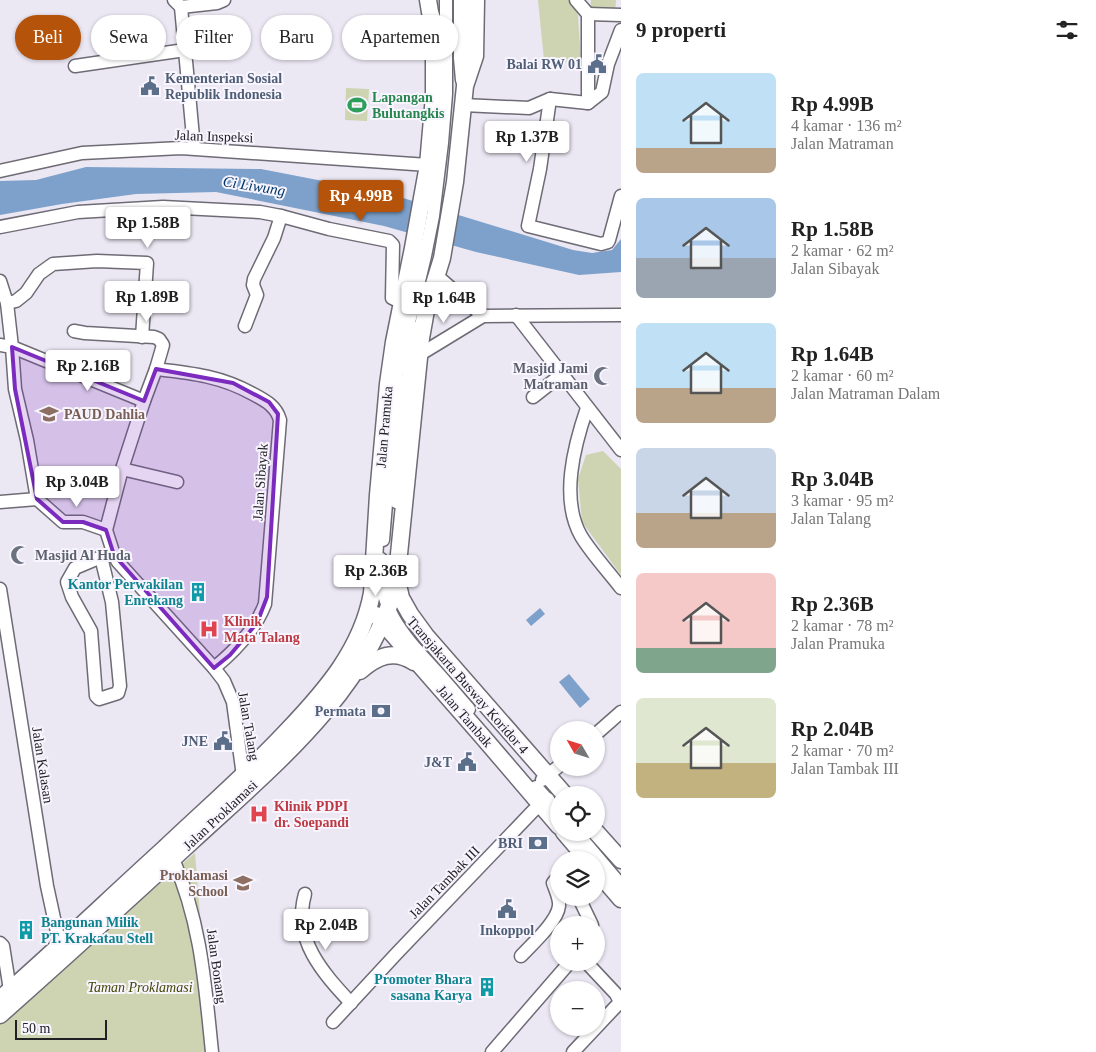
<!DOCTYPE html>
<html lang="id">
<head>
<meta charset="utf-8">
<style>
  :root { --surface:#fff; --page:#f6f6f6; --text:#222; --muted:#767676; --accent:#b45309 }
  body { margin:0; font-family:Georgia,serif; background:var(--page); color:var(--text); height:100vh; display:flex; flex-direction:column; font-size:19px; white-space:nowrap }
  * { box-sizing:border-box; margin:0 }
  p { font-size:16px; color:var(--muted) }
  .icon { flex:none; width:28px; height:28px; fill:none; stroke:currentColor; stroke-width:2; stroke-linecap:round; stroke-linejoin:round }
  .map { position:relative; flex:1; overflow:hidden }
  .sheet { display:flex; flex-direction:column; background:var(--surface); width:475px }
  .sheet>* { flex:none }
  .top-card { position:absolute; left:15px; top:15px; width:475px; height:45px; display:flex; gap:10px }
  .needle { width:32px; rotate:309deg }
  .buttons { position:absolute; left:550px; top:721px; display:grid; gap:10px }
  .buttons a { display:grid; place-items:center; width:55px; height:55px; border-radius:50%; background:var(--surface); box-shadow:0 1px 4px #0004; font-size:25px }
  .scale { position:absolute; left:15px; bottom:12px; width:92px; box-sizing:border-box; padding-left:5px; border:2px solid #212024; border-top:0; font-size:14px; line-height:18px; white-space:nowrap; color:#212024; -webkit-text-stroke:4px #f8f5fe; paint-order:stroke }
  .price { position:absolute; translate:-50% -42px; padding:0 11px; border-radius:5px; background:#fff; color:#222; font-size:16px; line-height:32px; filter:drop-shadow(0 1px 2px #0008) }
  .price::after { content:''; position:absolute; left:50%; top:30px; width:15px; height:11px; margin-left:-8px; background:inherit; clip-path:polygon(0 0,100% 0,50% 100%) }
  .price.selected { background:var(--accent); color:#fff }
  ul { padding:0; list-style:none }
  li { display:flex; align-items:center; gap:15px; height:125px; padding:0 15px }
  li span { display:grid; place-items:center; flex:none; width:140px; height:100px; border-radius:8px; color:#555 }
  li>.icon { margin-inline-start:auto }
  span .icon { width:60px; height:60px; fill:#fffc; stroke-width:1 }
  li b { font-size:21px }
  h2 { display:flex; justify-content:space-between; align-items:center; height:60px; padding:0 15px; font-size:21px }
  .chip { padding:0 18px; border-radius:22px; background:var(--surface); box-shadow:0 1px 4px #0004; font-size:18px; line-height:45px }
  .chip.selected { background:var(--accent); color:#fff }
  main { display:flex; flex:1; min-height:0 }
  .map>svg:first-child { display:block }
</style>
</head>
<body>
<main>
<div class="map">
<svg width="621" height="1052" viewBox="0 0 621 1052">
  <rect width="100%" height="100%" fill="#ebe7f3"/>
  <g fill="#ced4b1">
    <path d="M538 0H577L581 63 544 60Z"/>
    <path d="M591 0H616L615 13 590 12Z"/>
    <path d="M346 88 369 89 367 121 345 120Z"/>
    <path d="M603 451 621 469V575L582 522 578 479 586 455Z"/>
    <path d="M195 853 211 1052H0V1023Z"/>
  </g>
  <g fill="#7da1cb">
    <path d="M86 167 261 169 390 194 573 250 592 253 612 250 621 239V272L579 275 476 252 384 226 216 192 136 194 62 204 0 215V181L36 180Z"/>
    <path d="M540 608 545 614 531 626 526 620Z"/>
    <path d="M569 674 590 699 580 708 559 682Z"/>
  </g>
  <g fill="none" stroke-linecap="round" stroke-linejoin="round">
    <g stroke="#6e6b75" stroke-width="15">
      <g id="minor">
        <path d="M174 0 181 7 194 148"/>
        <path d="M576 0 588 14V103"/>
        <path d="M181 7 217 3 224 0"/>
        <path d="M588 14 621 15"/>
        <path d="M75 66 185 50"/>
        <path d="M550 99 540 169 528 226 601 244 608 242 609 240 621 196"/>
        <path d="M463 105 529 108 550 99 588 103 602 92 608 64 621 30"/>
        <path d="M0 171 82 153 181 148 428 165"/>
        <path d="M0 227 78 212 163 207 260 212 281 216 329 229 389 241 393 245 392 298 402 303"/>
        <path d="M436 275 483 316"/>
        <path d="M0 281 7 303 12 347 144 401 122 469 106 530 114 555 118 562 214 668 224 681 233 702 243 776 245 780"/>
        <path d="M7 303 16 301 26 293 39 274 53 264 97 261 147 263 142 337"/>
        <path d="M516 315 621 450"/>
        <path d="M245 326 257 295 253 285 254 279 274 238 281 216"/>
        <path d="M74 331 85 333 154 337 159 339 163 345 156 369"/>
        <path d="M0 345 12 347 15 389 27 440 37 499 63 522H83L106 530"/>
        <path d="M419 355 483 316 621 315"/>
        <path d="M533 397 561 375"/>
        <path d="M144 401 156 369C191 373 221 376 253 394 266 401 276 406 280 420L265 604C255 630 235 651 214 668"/>
        <path d="M587 408C574 446 560 499 581 536 592 554 608 571 621 588"/>
        <path d="M122 469 177 482"/>
        <path d="M0 502 37 499"/>
        <path d="M396 502 410 357 416 328"/>
        <path d="M383 540 397 372 425 256 433 216 442 143 446 94V0"/>
        <path d="M101 557 112 602 120 686 118 693 99 699 96 696 91 631 72 597 67 582 75 568 101 557 114 555"/>
        <path d="M381 559C377 610 405 637 436 671 447 683 458 697 469 709"/>
        <path d="M0 589 47 886 60 946"/>
        <path d="M596 734 621 712"/>
        <path d="M542 780 559 766"/>
        <path d="M536 787 559 812"/>
        <path d="M576 832 621 885"/>
        <path d="M173 859C201 922 205 984 212 1052"/>
        <path d="M305 894C292 939 323 973 351 1003"/>
        <path d="M579 898 592 925"/>
        <path d="M0 943 3 946 10 990"/>
        <path d="M521 956C532 944 557 922 559 906 560 899 555 889 553 883L559 876"/>
        <path d="M333 1022 397 953 533 811 548 799"/>
        <path d="M492 1052 570 962"/>
        <path d="M573 1052 620 1002 616 994 586 962"/>
      </g>
    </g>
    <g stroke="#6e6b75" stroke-width="19">
      <g id="major">
        <path d="M462 0V58L464 80"/>
        <path d="M476 0 475 56 465 86 455 182 442 258 426 310 421 338 398 564 397 580 401 598 410 614 426 636 565 795"/>
        <path d="M376 615 482 736 559 826"/>
        <path d="M360 671C377 656 394 649 414 662"/>
        <path d="M564 832 588 860"/>
        <path d="M596 832 621 860"/>
        <path d="M596 870 621 899"/>
        <path d="M0 999C56 950 110 898 165 848 206 809 249 772 288 730 325 691 362 649 372 593L378 495 388 384 394 342 413 248 428 165 434 96V25L430 12 428 0"/>
        <path d="M0 1015C64 958 128 900 191 842 271 768 368 691 397 581"/>
      </g>
    </g>
    <use href="#minor" stroke="#fff" stroke-width="12"/>
    <use href="#major" stroke="#fff" stroke-width="16"/>
  </g>
  <path fill="#7b2cbf" fill-opacity="0.2" stroke="#7b2cbf" stroke-width="4" stroke-linejoin="round" d="M12 347 144 401 156 369 233 383 269 402 278 414 267 597 257 623 230 655 214 668 114 555 106 530 83 522H63L37 499 15 389Z"/>
  <defs>
    <g id="civic-bare" transform="scale(1.5)"><path d="M-.6-6.5H3V-4.5H.6V-3L4-1V1h2V6H-6V1h2V-1L-.6-3ZM-1.2 2.5V6h2.4V2.5Z" fill="#5c6f8a" stroke="#f8f5fe" stroke-width="2.5" paint-order="stroke"/></g>
    <g id="stadium-bare" transform="scale(1.5)"><path d="M0-5a6.5 5 0 1 0 0 10a6.5 5 0 1 0 0-10ZM-3.5-1.8h7v3.6h-7Z" fill="#2e9e5b" stroke="#f8f5fe" stroke-width="2.5" paint-order="stroke"/></g>
    <g id="mosque-bare" transform="scale(1.5)"><path d="M3.5-4.9A6 6 0 1 0 3.5 4.9A5 5 0 1 1 3.5-4.9Z" fill="#6b7280" stroke="#f8f5fe" stroke-width="2.5" paint-order="stroke"/></g>
    <g id="school-bare" transform="scale(1.5)"><path d="M0-5L7-2L0 1L-7-2ZM-4 1L0 2.5L4 1V4Q0 6-4 4Z" fill="#8d6e63" stroke="#f8f5fe" stroke-width="2.5" paint-order="stroke"/></g>
    <g id="building-bare" transform="scale(1.5)"><path d="M-4-6H4V6H1V3H-1V6H-4ZM-2.5-4.3h1.7v1.8h-1.7ZM.8-4.3h1.7v1.8H.8ZM-2.5-1h1.7V.8h-1.7ZM.8-1h1.7V.8H.8Z" fill="#0f9aa8" stroke="#f8f5fe" stroke-width="2.5" paint-order="stroke"/></g>
    <g id="hospital-bare" transform="scale(1.5)"><path d="M-5-5h3v3.5h4V-5h3V5h-3V1.5h-4V5h-3Z" fill="#e0444e" stroke="#f8f5fe" stroke-width="2.5" paint-order="stroke"/></g>
    <g id="bank-bare" transform="scale(1.5)"><path d="M-6-4H6V4H-6ZM0-2.3a2.3 2.3 0 1 0 0 4.6a2.3 2.3 0 1 0 0-4.6Z" fill="#5c6f8a" stroke="#f8f5fe" stroke-width="2.5" paint-order="stroke"/></g>
  </defs>
  <g fill-rule="evenodd">
    <use href="#civic-bare" x="597" y="64"/>
    <use href="#civic-bare" x="150" y="86"/>
    <use href="#stadium-bare" x="357" y="105"/>
    <use href="#mosque-bare" x="603" y="376"/>
    <use href="#school-bare" x="49" y="414"/>
    <use href="#mosque-bare" x="20" y="555"/>
    <use href="#building-bare" x="198" y="592"/>
    <use href="#hospital-bare" x="209" y="629"/>
    <use href="#bank-bare" x="381" y="711"/>
    <use href="#civic-bare" x="223" y="741"/>
    <use href="#civic-bare" x="467" y="762"/>
    <use href="#hospital-bare" x="259" y="814"/>
    <use href="#bank-bare" x="538" y="843"/>
    <use href="#school-bare" x="243" y="883"/>
    <use href="#civic-bare" x="507" y="909"/>
    <use href="#building-bare" x="26" y="930"/>
    <use href="#building-bare" x="487" y="987"/>
  </g>
  <g text-anchor="middle" stroke-width="4" stroke-linejoin="round" paint-order="stroke">
    <g font-size="14" font-weight="bold" fill="#4e5e75" stroke="#f8f5fe" text-anchor="end">
      <text x="582" y="69">Balai RW 01</text>
      <text x="165" y="83" text-anchor="start">Kementerian Sosial<tspan x="165" dy="16">Republik Indonesia</tspan></text>
      <text x="366" y="716">Permata</text>
      <text x="208" y="746">JNE</text>
      <text x="452" y="767">J&amp;T</text>
      <text x="523" y="848">BRI</text>
      <text x="507" y="935" text-anchor="middle">Inkoppol</text>
    </g>
    <g font-size="14" font-weight="bold" fill="#27864d" stroke="#f8f5fe" text-anchor="start">
      <text x="372" y="102">Lapangan<tspan x="372" dy="16">Bulutangkis</tspan></text>
    </g>
    <g font-size="14" fill="#212024" stroke="#f8f5fe">
      <text transform="translate(214 136) rotate(2)" y="5">Jalan Inspeksi</text>
      <text transform="translate(384 427) rotate(-85)" y="5">Jalan Pramuka</text>
      <text transform="translate(260 482) rotate(-86)" y="5">Jalan Sibayak</text>
      <text transform="translate(468 685) rotate(49)" y="5">Transjakarta Busway Koridor 4</text>
      <text transform="translate(465 716) rotate(49)" y="5">Jalan Tambak</text>
      <text transform="translate(249 726) rotate(80)" y="5">Jalan Talang</text>
      <text transform="translate(43 765) rotate(81)" y="5">Jalan Kalasan</text>
      <text transform="translate(220 815) rotate(-43)" y="5">Jalan Proklamasi</text>
      <text transform="translate(444 882) rotate(-46)" y="5">Jalan Tambak III</text>
      <text transform="translate(217 966) rotate(82)" y="5">Jalan Bonang</text>
    </g>
    <g font-size="14" font-weight="bold" fill="#5b616d" stroke="#f8f5fe" text-anchor="end">
      <text x="588" y="373">Masjid Jami<tspan x="588" dy="16">Matraman</tspan></text>
      <text x="35" y="560" text-anchor="start">Masjid Al Huda</text>
    </g>
    <g font-size="14" font-weight="bold" fill="#785e54" stroke="#f8f5fe" text-anchor="start">
      <text x="64" y="419">PAUD Dahlia</text>
      <text x="228" y="880" text-anchor="end">Proklamasi<tspan x="228" dy="16">School</tspan></text>
    </g>
    <g font-size="14" font-weight="bold" fill="#0d838f" stroke="#f8f5fe" text-anchor="end">
      <text x="183" y="589">Kantor Perwakilan<tspan x="183" dy="16">Enrekang</tspan></text>
      <text x="41" y="927" text-anchor="start">Bangunan Milik<tspan x="41" dy="16">PT. Krakatau Stell</tspan></text>
      <text x="472" y="984">Promoter Bhara<tspan x="472" dy="16">sasana Karya</tspan></text>
    </g>
    <g font-size="14" font-weight="bold" fill="#be3a42" stroke="#f8f5fe" text-anchor="start">
      <text x="224" y="626">Klinik<tspan x="224" dy="16">Mata Talang</tspan></text>
      <text x="274" y="811">Klinik PDPI<tspan x="274" dy="16">dr. Soepandi</tspan></text>
    </g>
    <g font-size="14" font-style="italic" fill="#414806" stroke="#f8f5fe">
      <text x="140" y="992">Taman Proklamasi</text>
    </g>
    <g font-size="15" font-style="italic" fill="#003568" stroke="#f8f5fe">
      <text transform="translate(254 186) rotate(9)" y="5">Ci Liwung</text>
    </g>
  </g>
</svg>
<div class="buttons">
<a><svg class="needle" viewBox="-14 -14 28 28"><path d="M0-13l5 13h-10z" fill="#e53935"/><path d="M0 13l5-13h-10z" fill="#767676"/></svg></a>
<a><svg class="icon" aria-label="locate" viewBox="0 0 24 24"><circle cx="12" cy="12" r="6"/><path d="M12 2v4M12 18v4M2 12h4M18 12h4"/></svg></a>
<a><svg class="icon" aria-label="layers" viewBox="0 0 24 24"><path d="M12 4l9 5-9 5-9-5zM3 14l9 5 9-5"/></svg></a>
<a>+</a>
<a>−</a>
</div>
<div class="scale">50 m</div>
<b class="price" style="left:527px;top:163px">Rp 1.37B</b>
<b class="price selected" style="left:361px;top:222px">Rp 4.99B</b>
<b class="price" style="left:148px;top:249px">Rp 1.58B</b>
<b class="price" style="left:147px;top:323px">Rp 1.89B</b>
<b class="price" style="left:444px;top:324px">Rp 1.64B</b>
<b class="price" style="left:88px;top:392px">Rp 2.16B</b>
<b class="price" style="left:77px;top:508px">Rp 3.04B</b>
<b class="price" style="left:376px;top:597px">Rp 2.36B</b>
<b class="price" style="left:326px;top:951px">Rp 2.04B</b>
<div class="top-card">
<a class="chip selected">Beli</a>
<a class="chip">Sewa</a>
<a class="chip">Filter</a>
<a class="chip">Baru</a>
<a class="chip">Apartemen</a>
</div>
</div>
<section class="sheet">
<h2>9 properti<svg class="icon" aria-label="filters" viewBox="0 0 24 24"><path d="M4 7h16M4 17h16"/><circle cx="9" cy="7" r="2"/><circle cx="15" cy="17" r="2"/></svg></h2>
<ul>
<li><span style="background:linear-gradient(#bfe0f5 75%,#b9a48a 0)"><svg class="icon" aria-label="home" viewBox="0 0 24 24"><path d="M3 11l9-7 9 7M6 9v11h12V9"/></svg></span><div><b>Rp 4.99B</b><p>4 kamar · 136 m²</p><p>Jalan Matraman</p></div></li>
<li><span style="background:linear-gradient(#a9c7e8 60%,#9aa5b1 0)"><svg class="icon" aria-label="home" viewBox="0 0 24 24"><path d="M3 11l9-7 9 7M6 9v11h12V9"/></svg></span><div><b>Rp 1.58B</b><p>2 kamar · 62 m²</p><p>Jalan Sibayak</p></div></li>
<li><span style="background:linear-gradient(#bfe0f5 65%,#b9a48a 0)"><svg class="icon" aria-label="home" viewBox="0 0 24 24"><path d="M3 11l9-7 9 7M6 9v11h12V9"/></svg></span><div><b>Rp 1.64B</b><p>2 kamar · 60 m²</p><p>Jalan Matraman Dalam</p></div></li>
<li><span style="background:linear-gradient(#c9d6e8 65%,#b9a48a 0)"><svg class="icon" aria-label="home" viewBox="0 0 24 24"><path d="M3 11l9-7 9 7M6 9v11h12V9"/></svg></span><div><b>Rp 3.04B</b><p>3 kamar · 95 m²</p><p>Jalan Talang</p></div></li>
<li><span style="background:linear-gradient(#f6c9c9 75%,#7fa58c 0)"><svg class="icon" aria-label="home" viewBox="0 0 24 24"><path d="M3 11l9-7 9 7M6 9v11h12V9"/></svg></span><div><b>Rp 2.36B</b><p>2 kamar · 78 m²</p><p>Jalan Pramuka</p></div></li>
<li><span style="background:linear-gradient(#dfe7d0 65%,#c2b280 0)"><svg class="icon" aria-label="home" viewBox="0 0 24 24"><path d="M3 11l9-7 9 7M6 9v11h12V9"/></svg></span><div><b>Rp 2.04B</b><p>2 kamar · 70 m²</p><p>Jalan Tambak III</p></div></li>
</ul>
</section>
</main>
</body>
</html>
